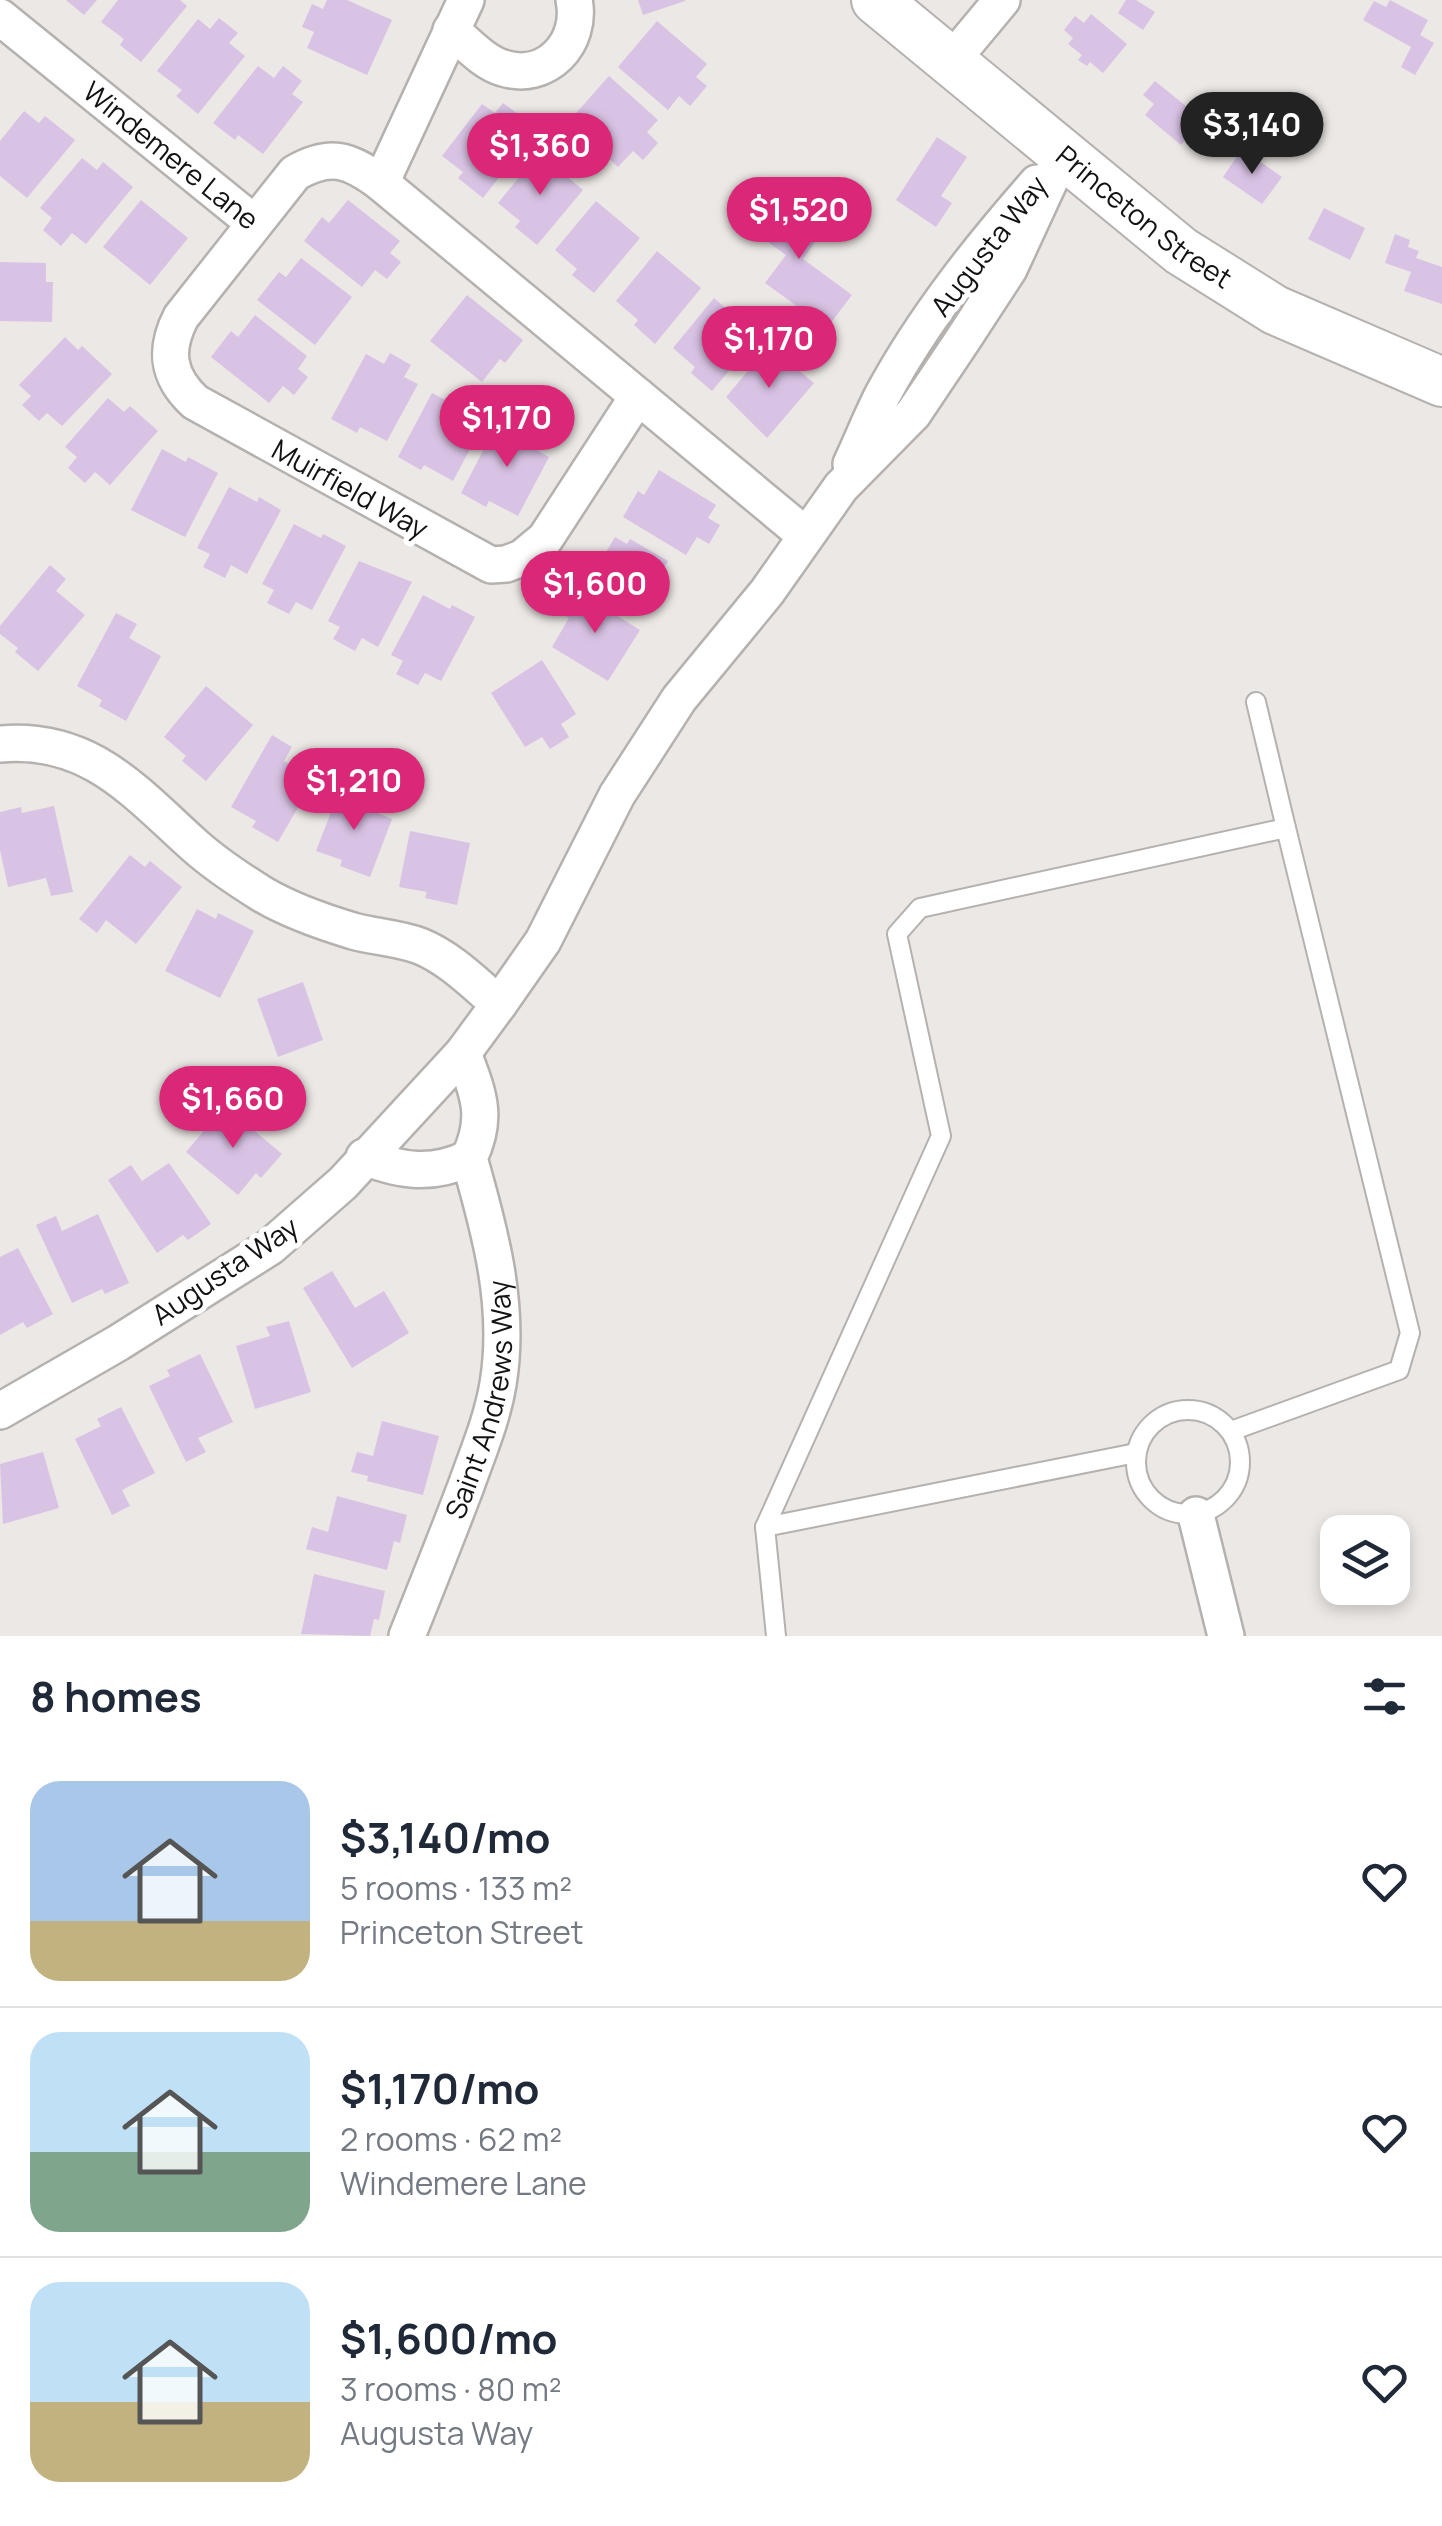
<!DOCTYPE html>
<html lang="en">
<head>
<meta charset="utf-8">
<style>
  :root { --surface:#fff; --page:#f2f2f3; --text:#1f2937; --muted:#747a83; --line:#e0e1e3; --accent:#db2777 }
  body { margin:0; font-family:Manrope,sans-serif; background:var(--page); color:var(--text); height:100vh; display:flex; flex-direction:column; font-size:38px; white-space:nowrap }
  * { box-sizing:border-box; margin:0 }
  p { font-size:32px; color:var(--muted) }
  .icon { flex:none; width:55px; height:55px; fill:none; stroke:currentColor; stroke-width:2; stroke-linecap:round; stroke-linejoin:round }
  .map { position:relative; height:1636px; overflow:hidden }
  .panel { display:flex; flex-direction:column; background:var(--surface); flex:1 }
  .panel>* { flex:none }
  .fabs { position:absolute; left:1320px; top:1515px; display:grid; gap:20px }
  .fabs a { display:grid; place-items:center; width:90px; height:90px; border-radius:20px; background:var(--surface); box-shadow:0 5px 15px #0003; font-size:50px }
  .price { position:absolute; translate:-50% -85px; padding:0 22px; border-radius:35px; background:var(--accent); color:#fff; font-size:32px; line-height:65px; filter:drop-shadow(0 2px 5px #0008) }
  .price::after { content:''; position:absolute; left:50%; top:60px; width:30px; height:22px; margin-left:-15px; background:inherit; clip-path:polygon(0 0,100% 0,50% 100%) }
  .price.on { background:#222; color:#fff }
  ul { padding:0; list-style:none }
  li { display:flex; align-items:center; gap:30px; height:250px; padding:0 30px }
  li+li { border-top:2px solid var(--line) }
  li span { display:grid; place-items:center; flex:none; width:280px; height:200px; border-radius:30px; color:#555 }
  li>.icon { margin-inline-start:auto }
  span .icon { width:120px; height:120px; fill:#fffc; stroke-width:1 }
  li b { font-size:42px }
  h2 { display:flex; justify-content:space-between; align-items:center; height:120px; padding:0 30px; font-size:42px }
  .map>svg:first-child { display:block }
</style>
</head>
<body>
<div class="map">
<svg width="1442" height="1636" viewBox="0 0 1442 1636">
  <rect width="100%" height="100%" fill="#ece8e5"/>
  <g fill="#d9c3e5">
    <path d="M66 0H97L84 15Z"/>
    <path d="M118 0H180L187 6 141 62 120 45 124 39 101 22Z"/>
    <path d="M327 0H347L392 20 367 75 307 48 314 32 302 27 312 4 323 9Z"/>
    <path d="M638 0H685V1L643 15Z"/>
    <path d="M1126 0H1136L1155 12 1143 30 1118 13Z"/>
    <path d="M1390 0 1428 20 1420 35 1434 43 1415 75 1401 67 1411 47 1363 20 1374 1 1386 7Z"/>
    <path d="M1091 14 1127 44 1103 73 1090 62 1087 66 1078 60 1082 55 1068 44 1073 38 1064 30 1075 16 1084 23Z"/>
    <path d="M219 18 238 33 229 43 245 56 198 114 176 96 182 90 157 71 198 19 210 29Z"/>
    <path d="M657 21 707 64 696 77 707 86 690 106 679 96 668 110 618 67Z"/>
    <path d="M258 66 274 78 283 66 302 81 292 94 303 102 263 154 238 135 235 140 213 123Z"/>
    <path d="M609 76 658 120 647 132 658 143 643 160 633 151 618 167 569 121Z"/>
    <path d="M1155 81 1202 119 1181 145 1145 115 1154 104 1143 95Z"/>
    <path d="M503 103 522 117 513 130 527 141 483 198 458 178 463 172 442 156 482 104 495 113Z"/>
    <path d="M24 111 39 123 45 116 75 140 27 198 0 176V141Z"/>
    <path d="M937 137 967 157 941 196 952 203 936 227 896 200Z"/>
    <path d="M1242 149 1282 177 1262 204 1223 177Z"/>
    <path d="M539 153 583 190 537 245 515 227 520 221 498 203Z"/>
    <path d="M82 158 97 170 103 162 133 187 86 244 72 233 61 246 43 230 52 218 40 208Z"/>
    <path d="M776 193 810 217 807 221 822 232 803 259 852 295 827 328 765 283 786 255 750 229Z"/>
    <path d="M141 200 188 238 150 285 103 247Z"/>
    <path d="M348 200 400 241 390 253 401 262 387 279 375 270 362 287 304 241 322 217 329 223Z"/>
    <path d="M596 201 640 238 594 293 572 275 577 269 555 250Z"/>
    <path d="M1324 208 1365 228 1350 260 1308 239Z"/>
    <path d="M1395 234 1410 240 1408 247 1419 251 1416 258 1442 267V304L1404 291 1411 272 1385 263Z"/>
    <path d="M657 251 701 288 655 344 634 325 638 320 616 301Z"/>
    <path d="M301 258 352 297 315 345 257 300 279 272 286 277Z"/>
    <path d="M0 262 46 263V282H53L52 322 0 321Z"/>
    <path d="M467 295 523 340 505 363 500 359 482 382 430 341Z"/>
    <path d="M714 298 758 336 712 391 691 373 695 367 673 348Z"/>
    <path d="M255 315 307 356 298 369 308 377 294 395 283 386 269 403 211 357 231 331 238 337Z"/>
    <path d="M65 337 78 350 82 346 112 374 62 426 47 413 39 421 22 405 31 396 19 385Z"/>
    <path d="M769 346 814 383 767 438 726 397Z"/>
    <path d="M390 353 411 365 404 377 418 384 387 441 360 427 357 433 331 419 366 354 384 364Z"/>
    <path d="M432 393 485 421 453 481 424 465 421 470 398 457Z"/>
    <path d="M108 398 124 412 130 406 158 431 110 485 95 472 85 483 68 468 77 457 65 447Z"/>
    <path d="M519 425 541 437 535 449 549 457 518 516 489 501 486 507 461 493 496 426 514 435Z"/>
    <path d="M162 449 186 462 188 457 218 473 185 537 131 510Z"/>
    <path d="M659 470 716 505 708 518 720 525 709 544 697 537 686 555 623 517 638 491 644 495Z"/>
    <path d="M229 487 257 502 259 497 281 510 247 574 231 565 225 578 203 567 210 554 197 548Z"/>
    <path d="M294 524 321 538 323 534 346 546 312 610 296 602 289 614 267 603 274 590 262 584Z"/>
    <path d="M615 537 627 544 630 539 668 561 638 613 587 584Z"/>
    <path d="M359 561 412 582 378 647 362 638 355 651 333 639 340 627 328 621Z"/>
    <path d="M50 565 66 579 56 591 85 615 38 671 15 652 18 648 0 634V626Z"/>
    <path d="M577 591 640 630 608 681 552 647 569 618 562 614Z"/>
    <path d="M423 595 450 609 452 605 475 617 441 681 425 673 418 685 396 674 403 661 391 655Z"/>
    <path d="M116 613 137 624 129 638 161 656 126 721 99 706 102 700 77 686Z"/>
    <path d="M542 660 576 714 561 724 569 737 550 749 542 737 525 747 491 693Z"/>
    <path d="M206 686 253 725 206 781 182 761 186 756 164 737Z"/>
    <path d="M272 735 292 747 284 761 315 778 278 842 252 827 256 821 231 807Z"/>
    <path d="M342 784 363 792 358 805 392 819 370 877 340 866 342 860 316 851Z"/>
    <path d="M54 806 73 892 51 896 46 878 8 887 0 850V812L21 807 22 813Z"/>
    <path d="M410 831 470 843 457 905 425 898 427 892 399 887Z"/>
    <path d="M130 855 145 867 150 861 182 887 136 944 106 920 97 933 79 919Z"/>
    <path d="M197 909 216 919 218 913 254 931 220 998 165 971Z"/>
    <path d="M303 982 323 1040 278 1057 257 999Z"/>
    <path d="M225 1106 282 1154 261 1178 256 1173 238 1195 186 1152Z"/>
    <path d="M169 1163 211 1224 188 1240 183 1235 157 1253 108 1180 131 1165 142 1181Z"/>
    <path d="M98 1214 129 1283 105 1294 102 1289 72 1303 36 1225 56 1216 62 1231Z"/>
    <path d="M18 1248 53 1314 27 1328 23 1322 0 1335V1257Z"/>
    <path d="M332 1271 355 1308 384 1291 409 1333 352 1368 303 1288Z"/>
    <path d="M289 1321 311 1392 255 1409 236 1346 270 1336 266 1327Z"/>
    <path d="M200 1354 233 1422 198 1438 206 1452 186 1462 149 1386 170 1376 167 1370Z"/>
    <path d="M121 1407 155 1473 122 1490 130 1506 112 1515 75 1439 101 1426 97 1419Z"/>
    <path d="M382 1421 439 1436 423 1495 367 1481 368 1476 351 1472 357 1452 373 1456Z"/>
    <path d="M43 1452 59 1508 3 1524 0 1464Z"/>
    <path d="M337 1496 407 1515 400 1543 394 1541 387 1570 306 1549 312 1527 328 1532Z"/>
    <path d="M314 1574 385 1591 379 1620 374 1619 370 1636 301 1634Z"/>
  </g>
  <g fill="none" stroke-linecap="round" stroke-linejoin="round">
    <g stroke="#b5b1af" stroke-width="22">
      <g id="service">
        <path d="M1256 702 1286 828"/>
        <circle cx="1188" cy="1462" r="52"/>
        <path d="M765 1527 941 1136 897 934 920 908 1286 828 1410 1333 1399 1370 1231 1431"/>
        <path d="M776 1636 765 1527 1136 1453"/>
      </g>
    </g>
    <g stroke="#b5b1af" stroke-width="40">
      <g id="minor">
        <path id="s1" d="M0 17 254 223"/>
        <path d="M451 30C467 43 483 62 503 68 546 82 583 43 574 0"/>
        <path d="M952 60 1002 0"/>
        <path d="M381 183 466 0"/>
        <path d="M638 396 545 539 522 558 506 564 491 565 195 402C167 376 164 350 181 317L295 173C330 153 349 159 381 183L804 534"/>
        <path d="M851 464C862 441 871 417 883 394 924 318 980 248 1037 183"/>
        <path d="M0 744C89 736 134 791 194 845 215 864 238 879 262 894 289 910 323 922 353 931 375 937 399 938 420 946 450 958 475 984 499 1004L463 1053 343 1183 270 1247 118 1343 0 1411"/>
        <path d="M499 1004 543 941 617 795 679 699 767 592 841 487 913 414 962 341 1009 269 1063 152"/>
        <path d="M364 1157C402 1171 432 1176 469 1158"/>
        <path d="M1196 1515 1226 1636"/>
        <path id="s2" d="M407 1636C427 1586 447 1536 466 1486 478 1452 492 1420 498 1384 511 1307 490 1231 469 1158 489 1117 478 1093 463 1053"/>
      </g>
    </g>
    <g stroke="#b5b1af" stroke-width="52">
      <g id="secondary">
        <path id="s3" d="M876 0 1181 251 1275 310 1442 382"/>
      </g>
    </g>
    <use href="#service" stroke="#fff" stroke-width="18"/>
    <use href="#minor" stroke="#fff" stroke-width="35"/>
    <use href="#secondary" stroke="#fff" stroke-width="48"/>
  </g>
  <g text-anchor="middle" stroke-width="10" stroke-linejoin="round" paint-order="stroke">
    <g font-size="28" fill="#131211" stroke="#fff">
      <text dy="10" stroke="none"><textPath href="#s1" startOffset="220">Windemere Lane</textPath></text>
      <text dy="10" stroke="none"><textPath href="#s3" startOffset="345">Princeton Street</textPath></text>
      <text transform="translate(989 246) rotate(-52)" y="10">Augusta Way</text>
      <text transform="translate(350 489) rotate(29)" y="10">Muirfield Way</text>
      <text transform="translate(225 1271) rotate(-34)" y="10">Augusta Way</text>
      <text dy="10" stroke="none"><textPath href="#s2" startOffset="250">Saint Andrews Way</textPath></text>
    </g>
  </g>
</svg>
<div class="fabs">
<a><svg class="icon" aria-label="layers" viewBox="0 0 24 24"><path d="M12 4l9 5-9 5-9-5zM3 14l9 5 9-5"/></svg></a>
</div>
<b class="price on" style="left:1252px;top:177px">$3,140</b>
<b class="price" style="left:540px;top:198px">$1,360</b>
<b class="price" style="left:799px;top:262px">$1,520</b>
<b class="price" style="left:769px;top:391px">$1,170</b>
<b class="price" style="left:507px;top:470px">$1,170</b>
<b class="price" style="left:595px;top:636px">$1,600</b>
<b class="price" style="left:354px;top:833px">$1,210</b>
<b class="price" style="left:233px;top:1151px">$1,660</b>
</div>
<section class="panel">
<h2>8 homes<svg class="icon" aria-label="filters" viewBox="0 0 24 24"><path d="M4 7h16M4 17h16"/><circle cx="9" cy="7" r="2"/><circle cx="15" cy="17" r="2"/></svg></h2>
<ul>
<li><span style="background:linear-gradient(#a9c7e8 70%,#c2b280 0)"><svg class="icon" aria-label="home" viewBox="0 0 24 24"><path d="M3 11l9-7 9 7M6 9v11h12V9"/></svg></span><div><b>$3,140/mo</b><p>5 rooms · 133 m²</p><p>Princeton Street</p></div><svg class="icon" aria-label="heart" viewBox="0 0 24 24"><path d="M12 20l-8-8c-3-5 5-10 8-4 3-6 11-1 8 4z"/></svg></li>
<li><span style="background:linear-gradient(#bfe0f5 60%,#7fa58c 0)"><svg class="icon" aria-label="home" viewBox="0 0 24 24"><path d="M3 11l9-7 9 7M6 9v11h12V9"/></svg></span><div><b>$1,170/mo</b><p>2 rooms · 62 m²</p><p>Windemere Lane</p></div><svg class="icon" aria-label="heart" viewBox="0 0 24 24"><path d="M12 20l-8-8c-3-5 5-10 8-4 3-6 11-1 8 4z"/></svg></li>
<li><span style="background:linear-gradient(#bfe0f5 60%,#c2b280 0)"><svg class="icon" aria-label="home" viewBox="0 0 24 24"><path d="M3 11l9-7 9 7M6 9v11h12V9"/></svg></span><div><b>$1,600/mo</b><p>3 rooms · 80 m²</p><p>Augusta Way</p></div><svg class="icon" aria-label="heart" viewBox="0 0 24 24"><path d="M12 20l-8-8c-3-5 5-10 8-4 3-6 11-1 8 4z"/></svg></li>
</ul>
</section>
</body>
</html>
